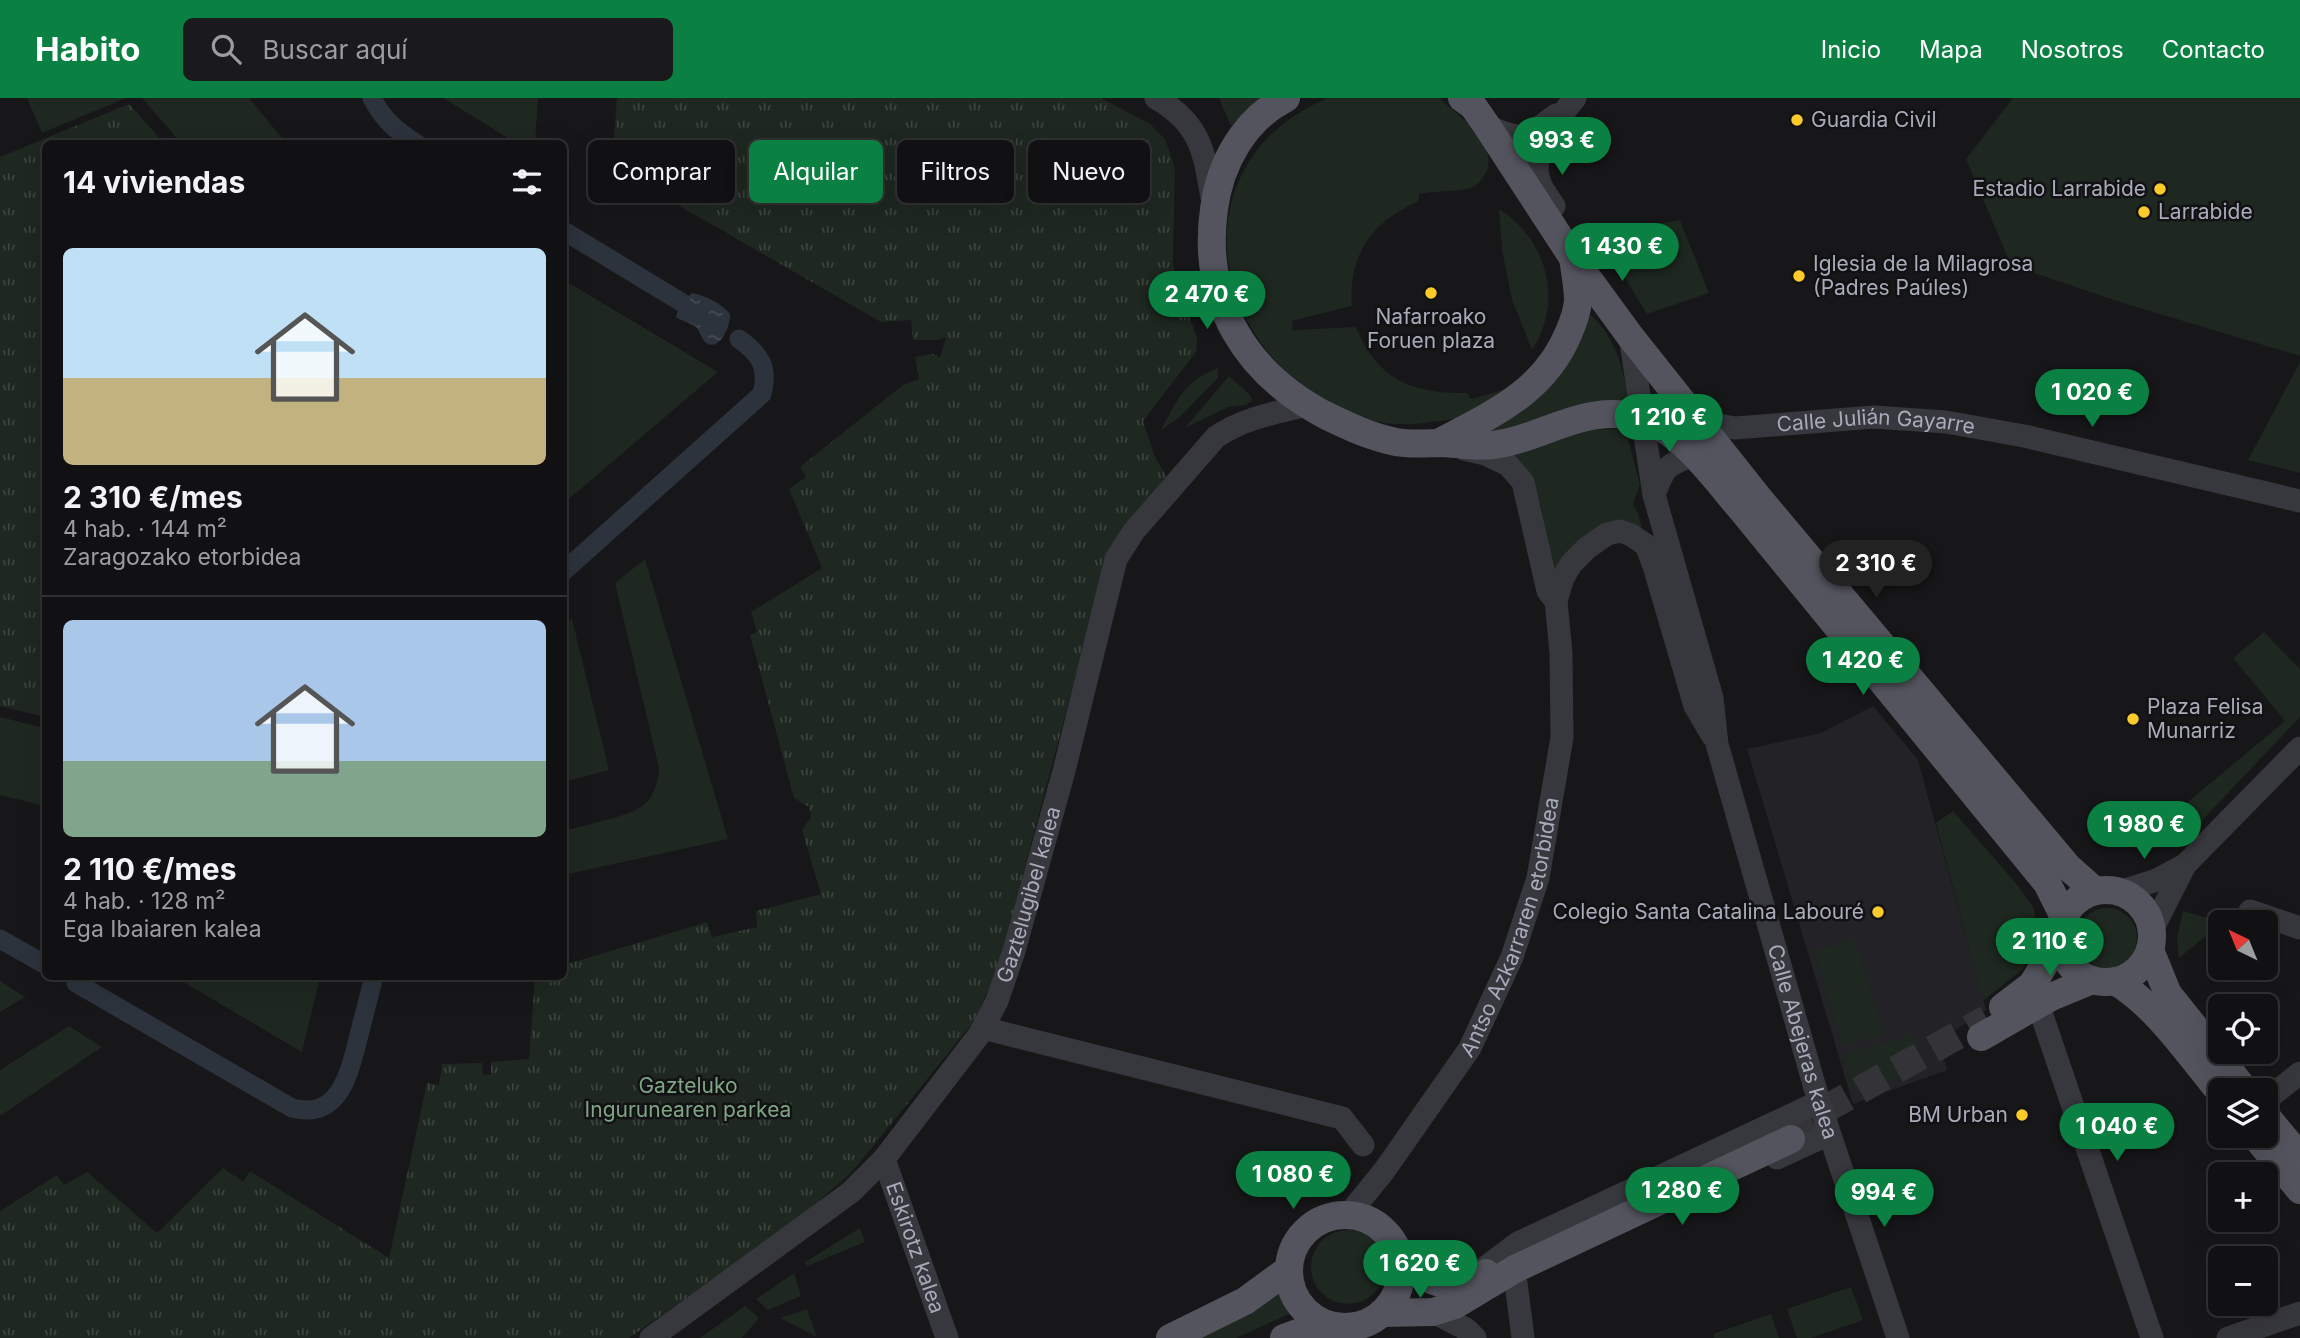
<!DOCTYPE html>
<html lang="es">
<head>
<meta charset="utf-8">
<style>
  :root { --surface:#111012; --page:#1a191b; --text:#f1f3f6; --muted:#9c9d9f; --line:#303032; --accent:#0b8043 }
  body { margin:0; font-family:Inter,sans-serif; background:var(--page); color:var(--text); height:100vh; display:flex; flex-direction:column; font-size:26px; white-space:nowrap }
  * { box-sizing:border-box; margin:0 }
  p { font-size:23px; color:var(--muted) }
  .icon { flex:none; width:38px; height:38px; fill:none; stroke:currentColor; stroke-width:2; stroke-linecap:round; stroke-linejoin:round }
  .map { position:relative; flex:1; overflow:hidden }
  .drawer { position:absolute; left:42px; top:42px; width:525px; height:840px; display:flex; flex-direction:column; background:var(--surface); border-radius:10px; box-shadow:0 7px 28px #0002,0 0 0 2px var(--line) }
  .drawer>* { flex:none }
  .guide { position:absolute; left:588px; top:42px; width:665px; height:63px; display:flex; gap:14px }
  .needle { width:46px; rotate:317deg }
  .controls { position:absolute; left:2208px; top:812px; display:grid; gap:14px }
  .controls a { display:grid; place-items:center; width:70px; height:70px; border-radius:10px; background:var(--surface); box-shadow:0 7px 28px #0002,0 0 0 2px var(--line); font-size:35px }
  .price { position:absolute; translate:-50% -60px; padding:0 16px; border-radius:24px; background:var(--accent); color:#fff; font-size:23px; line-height:46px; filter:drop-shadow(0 2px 4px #0008) }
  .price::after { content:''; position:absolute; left:50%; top:42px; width:21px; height:16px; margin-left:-10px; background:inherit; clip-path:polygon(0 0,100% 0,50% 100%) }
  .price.current { background:#222; color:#fff }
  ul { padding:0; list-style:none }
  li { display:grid; align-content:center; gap:14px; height:371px; padding:0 21px }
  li+li { border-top:2px solid var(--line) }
  li span { display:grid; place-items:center; height:217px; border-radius:10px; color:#555 }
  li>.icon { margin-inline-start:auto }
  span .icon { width:126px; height:126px; fill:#fffc; stroke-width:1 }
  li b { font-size:30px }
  h2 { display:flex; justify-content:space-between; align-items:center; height:84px; padding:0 21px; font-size:30px }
  .tag { padding:0 24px; border-radius:10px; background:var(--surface); box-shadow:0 7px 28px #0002,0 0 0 2px var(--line); font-size:24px; line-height:63px }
  .tag.current { background:var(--accent); color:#fff }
  header { display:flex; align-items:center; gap:42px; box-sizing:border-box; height:98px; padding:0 35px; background:var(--accent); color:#fff }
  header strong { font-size:33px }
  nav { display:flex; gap:38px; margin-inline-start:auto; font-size:24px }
  .search { width:490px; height:63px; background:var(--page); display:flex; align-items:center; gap:18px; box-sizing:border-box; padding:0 24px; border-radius:10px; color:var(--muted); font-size:26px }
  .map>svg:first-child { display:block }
</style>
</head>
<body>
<header>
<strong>Habito</strong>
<div class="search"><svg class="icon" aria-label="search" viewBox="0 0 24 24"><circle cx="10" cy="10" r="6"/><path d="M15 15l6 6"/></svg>Buscar aquí</div>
<nav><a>Inicio</a><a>Mapa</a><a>Nosotros</a><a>Contacto</a></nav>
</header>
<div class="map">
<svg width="2300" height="1240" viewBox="0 0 2300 1240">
  <defs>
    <pattern id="park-tufts" width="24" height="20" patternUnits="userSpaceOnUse" patternTransform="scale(1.75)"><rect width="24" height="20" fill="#1e2720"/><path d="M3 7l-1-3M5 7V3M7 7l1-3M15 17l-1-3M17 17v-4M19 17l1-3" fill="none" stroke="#3c443e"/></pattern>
    <pattern id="water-ripples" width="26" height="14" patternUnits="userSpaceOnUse" patternTransform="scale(1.75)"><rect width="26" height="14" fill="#2c333d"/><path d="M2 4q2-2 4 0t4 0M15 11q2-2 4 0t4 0" fill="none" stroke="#484e57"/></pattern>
  </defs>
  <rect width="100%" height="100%" fill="#171618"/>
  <path fill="#232226" d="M1873 608 1918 662 1986 912 1939 943 1947 972 1853 1006 1747 651 1821 635Z"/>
  <g fill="#1e2720">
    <path d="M27 0H126L42 35Z"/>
    <path d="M142 0H249L286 45H181Z"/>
    <path d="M443 0H538L535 45H516Z"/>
    <path d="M1219 0H1259L1231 28Z"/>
    <path d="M1328 0H1439C1458 17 1497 43 1487 73 1484 79 1478 87 1473 89 1462 94 1433 93 1419 96V103C1373 123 1348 156 1352 208L1292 223 1293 232 1356 229C1377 282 1413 296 1467 295L1471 301 1506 291 1504 296C1489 303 1473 315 1457 320 1448 323 1435 323 1425 325 1371 332 1324 311 1286 274 1197 187 1206 50 1328 0Z"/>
    <path d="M2013 0H2300V258L2123 205 2011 167 1966 61Z"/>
    <path d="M1499 111C1547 141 1564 203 1532 252L1512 202 1502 152Z"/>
    <path d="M1680 122 1709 195 1647 216 1597 135Z"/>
    <path d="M564 182 718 274 564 405Z"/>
    <path d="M1591 217C1616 241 1624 270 1628 304L1482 339Z"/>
    <path d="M2300 264V375L2248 362Z"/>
    <path d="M1218 270V280L1179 320 1161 332C1178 301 1184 283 1218 270Z"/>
    <path d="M1229 278 1251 298 1252 303 1246 307 1228 309 1185 330Z"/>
    <path d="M1588 331 1626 332 1640 387 1633 406 1638 415 1646 447 1607 436 1554 481 1541 408 1532 381 1508 355Z"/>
    <path d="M645 461 728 741 564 777V733C578 729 592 726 606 722 639 713 656 708 659 670L615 485Z"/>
    <path d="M572 521 609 672 564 684V529Z"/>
    <path d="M2264 534 2300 571V619L2192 733 2171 718 2285 623 2233 560Z"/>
    <path d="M0 619 45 630V708L0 697Z"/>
    <path d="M1953 713 2015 784 2034 810 2038 836 2023 871 1983 903 1936 725Z"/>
    <circle cx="2107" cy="840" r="30"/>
    <path d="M2183 813 2223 824 2179 860 2177 839Z"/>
    <path d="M1855 841 1883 936 1842 948 1814 853Z"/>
    <path d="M175 879H320L302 954 300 953Z"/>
    <path d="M0 883 25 899 0 914Z"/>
    <path d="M69 928 102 949 0 1018V972Z"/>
    <path d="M1913 936 1924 972 1854 994 1843 957Z"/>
    <path d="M860 1130 865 1144 807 1168 805 1164Z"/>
    <circle cx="1348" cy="1169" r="37"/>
    <path d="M794 1175 801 1198 768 1212 756 1201Z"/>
    <path d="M1282 1187 1286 1199 1296 1213 1236 1240H1194Z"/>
    <path d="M1851 1189 1863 1222 1811 1240H1797L1787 1211Z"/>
    <path d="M745 1208 759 1220 742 1240H700Z"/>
    <path d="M807 1211 817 1239 780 1220Z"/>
    <path d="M1771 1216 1779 1240H1714L1713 1236Z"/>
  </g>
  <g fill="url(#park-tufts)">
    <path d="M617 0H1101L1150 26 1165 41 1175 70 1173 164 1176 182 1197 240 1196 254 1143 323 1155 359 1166 378 1120 434 1108 456 1023 776 1010 836 994 881 973 924 900 1015 851 1075 793 1125 629 1240H0V1113L57 1077 64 1087 87 1074 157 1135 223 1070 243 1084 250 1073 389 1160 427 985 439 987 442 966 482 965 483 976 491 977V964L529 961 535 879 564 878V867L707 824 712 839 757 829 756 813 821 796 802 732 811 719 809 709 794 700 750 537 757 534 751 514 822 470 789 391 806 379 800 369 903 287 919 281 915 259 934 256 940 260 946 239 938 242H913L911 222 881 224 612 69Z"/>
    <path d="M129 6 164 45 46 46 45 619 0 608V59Z"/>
  </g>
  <path fill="url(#water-ripples)" d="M692 195C706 198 721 205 730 216 731 227 719 256 705 244 701 240 700 233 696 229 691 225 682 223 676 219L681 204Z"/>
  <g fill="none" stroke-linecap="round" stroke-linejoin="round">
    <g stroke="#2c333d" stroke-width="19">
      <path d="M372 0C383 22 397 33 417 46"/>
      <path d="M564 133 681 204"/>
      <path d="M564 473 762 296C769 269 760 256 739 241"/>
      <path d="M0 841 46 867"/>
      <path d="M76 885 292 1010C341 1023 350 972 359 937 364 917 369 898 374 878"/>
    </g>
    <path stroke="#343438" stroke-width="28" stroke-dasharray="28 14" stroke-linecap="butt" d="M1786 1033 1987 921"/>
    <g stroke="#37373e" stroke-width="23">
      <path d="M1156 0C1203 27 1204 56 1213 105"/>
      <path d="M1487 28C1524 44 1525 40 1556 17"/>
      <path d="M1554 108C1548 99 1540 89 1538 79 1532 51 1559 20 1575 0"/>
      <path id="s1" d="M1630 238 1654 397 1712 600 1717 646 1819 1004 1898 1240"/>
      <path id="s2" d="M1697 323 1735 330 1874 319 1946 324 2024 338 2300 403"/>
      <path d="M1464 351 1485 356 1508 367 1523 384 1548 493 1556 503"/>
      <path d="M1654 397C1664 369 1667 366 1695 357"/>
      <path d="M2119 794 2157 782 2185 767"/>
      <path d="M2250 813 2300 830"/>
      <path d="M2152 832 2185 767 2300 650"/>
      <path d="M2038 906 2152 1240"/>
      <path d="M983 930 1342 1020 1363 1047"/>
      <path d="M2266 1002 2300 975"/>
      <path d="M1777 1060 1829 1036"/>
      <path id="s3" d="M884 1061 947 1240"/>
      <path id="s4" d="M1349 1116 1384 1073 1470 950 1512 859 1538 780 1562 639 1561 555 1556 503 1563 480 1571 466 1587 450 1607 436 1620 433 1631 437 1646 447 1654 468 1695 608 1712 637"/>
      <path d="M1470 1181 1518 1145 1819 1004"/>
      <path d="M1516 1185 1523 1240"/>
      <path d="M1433 1214 1466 1231 1475 1240"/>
      <path id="s5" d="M651 1240 851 1094 884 1061 979 937 997 903 1014 853 1064 673 1116 461 1134 433 1216 339C1244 320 1275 315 1307 307"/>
      <path d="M2228 1240 2300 1215"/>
    </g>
    <g stroke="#53545d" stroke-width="28">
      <path d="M1286 0C1244 22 1220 65 1214 111 1201 204 1246 276 1327 318 1350 329 1371 339 1396 344 1411 347 1429 345 1444 345 1459 346 1477 349 1492 347 1544 341 1584 304 1640 320 1681 331 1715 381 1741 411L2047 785 2064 819"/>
      <path d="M1462 0 1473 8 1487 28 1573 160 1630 238 1757 398 2068 769 2095 793"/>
      <path d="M1438 345C1491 317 1545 294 1569 234 1573 225 1577 213 1578 203 1578 189 1575 174 1573 160"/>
      <circle cx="2106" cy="838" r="46"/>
      <path d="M2150 852 2168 896 2245 992"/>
      <path d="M2115 883C2158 909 2189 957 2221 995"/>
      <path d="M2003 909 2032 887 2060 840"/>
      <path d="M1981 939 2051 899 2092 882"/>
      <path d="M2266 1018 2300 1059"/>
      <path d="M2255 1038 2300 1092"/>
      <circle cx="1345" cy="1173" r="56"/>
      <path d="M1401 1166C1438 1186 1445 1195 1486 1175"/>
      <path d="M1382 1215 1433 1214 1455 1207 1515 1171 1791 1041"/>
      <path d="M1170 1240 1245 1203 1289 1171"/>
      <path d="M1284 1240 1323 1226"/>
    </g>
  </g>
  <g fill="#fbcb2c" stroke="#121113" stroke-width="2.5">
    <circle cx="1797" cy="22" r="7"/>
    <circle cx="2160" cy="91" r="7"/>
    <circle cx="2144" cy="114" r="7"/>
    <circle cx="1799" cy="178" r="7"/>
    <circle cx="1431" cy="195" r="7"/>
    <circle cx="2133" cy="621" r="7"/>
    <circle cx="1878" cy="814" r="7"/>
    <circle cx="2022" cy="1017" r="7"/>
  </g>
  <g text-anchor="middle" stroke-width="5" stroke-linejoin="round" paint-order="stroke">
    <g font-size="21" fill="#a8abb9" stroke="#121113" text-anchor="start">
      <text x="1811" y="29">Guardia Civil</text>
      <text x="2146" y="98" text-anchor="end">Estadio Larrabide</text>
      <text x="2158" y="121">Larrabide</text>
      <text x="1813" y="173">Iglesia de la Milagrosa<tspan x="1813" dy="24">(Padres Paúles)</tspan></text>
      <text x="1431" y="226" text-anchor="middle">Nafarroako<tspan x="1431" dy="24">Foruen plaza</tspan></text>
      <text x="2147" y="616">Plaza Felisa<tspan x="2147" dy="24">Munarriz</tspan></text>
      <text x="1864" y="821" text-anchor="end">Colegio Santa Catalina Labouré</text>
      <text x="2008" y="1024" text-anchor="end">BM Urban</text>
    </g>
    <g font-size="21" fill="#a8abb9" stroke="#121113">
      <text dy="7" stroke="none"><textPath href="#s2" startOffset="180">Calle Julián Gayarre</textPath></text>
      <text dy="7" stroke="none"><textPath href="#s5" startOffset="600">Gaztelugibel kalea</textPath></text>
      <text dy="7" stroke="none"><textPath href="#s4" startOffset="334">Antso Azkarraren etorbidea</textPath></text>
      <text dy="7" stroke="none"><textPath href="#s1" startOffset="728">Calle Abejeras kalea</textPath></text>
      <text dy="7" stroke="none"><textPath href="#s3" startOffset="94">Eskirotz kalea</textPath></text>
    </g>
    <g font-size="21" fill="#7ea584" stroke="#121113">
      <text x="688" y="995">Gazteluko<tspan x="688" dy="24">Ingurunearen parkea</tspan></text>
    </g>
  </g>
</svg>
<div class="controls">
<a><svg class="needle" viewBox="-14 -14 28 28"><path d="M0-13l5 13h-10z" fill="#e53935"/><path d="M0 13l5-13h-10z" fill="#9c9d9f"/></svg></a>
<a><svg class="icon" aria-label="locate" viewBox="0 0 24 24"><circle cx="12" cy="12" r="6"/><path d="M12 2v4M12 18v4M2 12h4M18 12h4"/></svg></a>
<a><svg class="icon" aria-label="layers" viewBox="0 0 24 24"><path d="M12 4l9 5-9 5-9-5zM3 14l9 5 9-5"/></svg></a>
<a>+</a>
<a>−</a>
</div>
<b class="price" style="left:1562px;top:79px">993 €</b>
<b class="price" style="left:1622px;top:185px">1 430 €</b>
<b class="price" style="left:1207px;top:233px">2 470 €</b>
<b class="price" style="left:2092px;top:331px">1 020 €</b>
<b class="price" style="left:1669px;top:356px">1 210 €</b>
<b class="price current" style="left:1876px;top:502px">2 310 €</b>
<b class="price" style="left:1863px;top:599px">1 420 €</b>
<b class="price" style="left:2144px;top:763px">1 980 €</b>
<b class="price" style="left:2050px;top:880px">2 110 €</b>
<b class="price" style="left:2117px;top:1065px">1 040 €</b>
<b class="price" style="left:1293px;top:1113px">1 080 €</b>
<b class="price" style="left:1682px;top:1129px">1 280 €</b>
<b class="price" style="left:1884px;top:1131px">994 €</b>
<b class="price" style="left:1420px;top:1202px">1 620 €</b>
<div class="guide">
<a class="tag">Comprar</a>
<a class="tag current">Alquilar</a>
<a class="tag">Filtros</a>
<a class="tag">Nuevo</a>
</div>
<section class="drawer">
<h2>14 viviendas<svg class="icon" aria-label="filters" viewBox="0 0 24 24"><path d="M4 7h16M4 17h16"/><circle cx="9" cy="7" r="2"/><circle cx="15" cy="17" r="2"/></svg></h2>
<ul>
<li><span style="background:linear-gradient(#bfe0f5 60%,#c2b280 0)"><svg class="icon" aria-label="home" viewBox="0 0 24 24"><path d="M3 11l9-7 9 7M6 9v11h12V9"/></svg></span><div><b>2 310 €/mes</b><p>4 hab. · 144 m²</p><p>Zaragozako etorbidea</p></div></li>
<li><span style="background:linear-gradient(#a9c7e8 65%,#7fa58c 0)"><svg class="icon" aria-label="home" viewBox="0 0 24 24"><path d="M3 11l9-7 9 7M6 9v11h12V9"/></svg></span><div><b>2 110 €/mes</b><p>4 hab. · 128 m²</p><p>Ega Ibaiaren kalea</p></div></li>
</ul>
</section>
</div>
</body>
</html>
